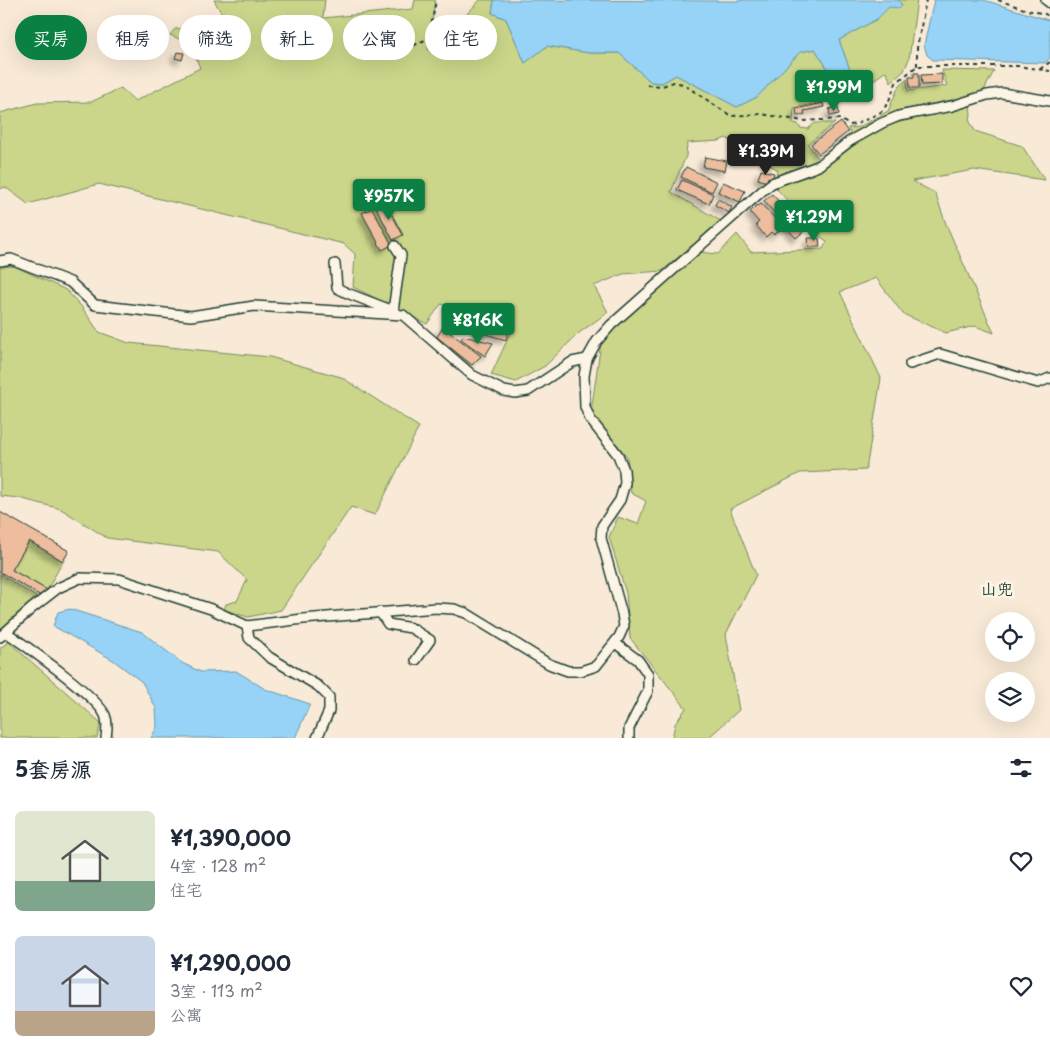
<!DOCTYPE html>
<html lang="zh">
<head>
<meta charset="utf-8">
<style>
  :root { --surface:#fff; --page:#f6f6f7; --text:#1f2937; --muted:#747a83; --accent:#0b8043 }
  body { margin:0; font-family:"Playpen Sans","LXGW WenKai TC",sans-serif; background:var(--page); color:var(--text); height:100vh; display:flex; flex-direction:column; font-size:19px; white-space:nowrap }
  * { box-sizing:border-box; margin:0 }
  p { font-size:16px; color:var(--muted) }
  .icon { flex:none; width:28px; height:28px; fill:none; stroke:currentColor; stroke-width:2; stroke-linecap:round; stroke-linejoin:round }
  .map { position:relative; height:738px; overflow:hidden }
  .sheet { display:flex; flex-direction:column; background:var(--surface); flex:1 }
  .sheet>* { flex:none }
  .hud { position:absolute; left:15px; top:15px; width:500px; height:45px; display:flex; gap:10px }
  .tools { position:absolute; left:985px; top:612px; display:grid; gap:10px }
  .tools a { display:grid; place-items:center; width:50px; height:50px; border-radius:50%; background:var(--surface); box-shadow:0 5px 20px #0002; font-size:25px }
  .price { position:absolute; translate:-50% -42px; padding:0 11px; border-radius:5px; background:var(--accent); color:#fff; font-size:16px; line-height:32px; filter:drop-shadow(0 1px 2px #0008) }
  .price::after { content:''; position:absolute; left:50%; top:30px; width:15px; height:11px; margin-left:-8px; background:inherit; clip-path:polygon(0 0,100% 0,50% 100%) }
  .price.selected { background:#222; color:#fff }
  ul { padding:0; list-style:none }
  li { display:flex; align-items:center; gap:15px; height:125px; padding:0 15px }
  li span { display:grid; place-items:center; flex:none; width:140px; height:100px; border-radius:8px; color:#555 }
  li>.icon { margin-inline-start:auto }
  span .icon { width:60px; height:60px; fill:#fffc; stroke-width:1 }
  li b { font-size:21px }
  h2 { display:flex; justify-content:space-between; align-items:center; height:60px; padding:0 15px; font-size:21px }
  .tag { padding:0 18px; border-radius:22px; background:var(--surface); box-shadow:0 5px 20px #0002; font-size:18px; line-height:45px }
  .tag.selected { background:var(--accent); color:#fff }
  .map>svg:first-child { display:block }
</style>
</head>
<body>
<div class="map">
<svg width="1050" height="738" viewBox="0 0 1050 738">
  <defs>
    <filter id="shadow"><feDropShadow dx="-4.5" dy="4.5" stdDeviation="2.5" flood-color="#0004"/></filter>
  </defs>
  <rect width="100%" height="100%" fill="#f9ead7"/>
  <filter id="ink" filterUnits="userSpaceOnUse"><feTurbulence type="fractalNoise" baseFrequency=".02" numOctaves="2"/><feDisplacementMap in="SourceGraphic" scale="10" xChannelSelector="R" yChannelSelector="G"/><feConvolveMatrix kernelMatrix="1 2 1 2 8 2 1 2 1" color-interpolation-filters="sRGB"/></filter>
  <g filter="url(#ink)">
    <g fill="#cbd68a" stroke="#758a5f">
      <path d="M214 0H325L323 18 413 9 415 0H435L428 50 435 55 454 36 464 17 480 0H494L492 13 506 19 525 63 547 46 589 53H619L651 82 662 83 676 75 737 107 757 97 800 52 815 49 833 77 850 70 839 40 877 19 889 6 902 5 898 0H917L909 59 904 71 891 82 886 71 846 100H831L794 108 793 123 798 124 800 128 808 129 815 123H835L808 144 819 159 774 180 778 170 726 138 719 141 687 143 686 156 671 192 721 221 662 271 623 274 594 286 608 312 579 333 545 366 516 382 491 375 515 323 441 304 427 324 353 287 355 254 344 244 99 184 28 204 5 187 0 189V113L37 103 91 102 121 88 135 101 200 68 191 44 170 35 175 29 191 28 235 37Z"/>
      <path d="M942 70 994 71 982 94 901 110 873 122 851 135 848 128 859 127 888 111 899 86 907 79 908 91 947 86Z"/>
      <path d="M970 104 971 115 969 120 975 131 1022 146 1045 180 974 170 912 181 935 193 946 224 994 333 975 326 946 333 903 314 876 278 840 292 881 378 866 470 800 473 730 509 756 575 726 634 739 710 708 738H672L675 724 686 708 630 638 626 593 609 537 618 517 638 524 646 501 631 493 627 457 591 412 601 342 673 273 699 252 718 254 737 234 751 252 823 249 827 241 813 232 799 213 775 187C789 179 809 179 821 170 841 156 859 139 881 129 908 116 942 116 970 104Z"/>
      <path d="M14 266 66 290 81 306 99 332 129 343 270 357 341 377 419 427 375 515 351 507 281 610 248 617 224 610 226 604 237 601 247 580 218 552 107 538 61 509 19 498 0 496V267Z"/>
      <path d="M29 541 63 561 47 590 12 570Z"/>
      <path d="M0 574 36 597 5 626 0 629Z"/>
      <path d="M9 642 101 723 97 738H0V648Z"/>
    </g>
    <g fill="#97d3f7" stroke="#6797a9">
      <path d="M494 0 741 1V0H898L902 5 899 8 889 7 877 19 839 40 850 70 833 77 815 49 800 52 757 97 737 107 676 75 662 83 651 82 619 53H589L547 46 525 63 506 19 492 13Z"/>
      <path d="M934 0H984L1048 20 1050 22V58L1045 63 933 60 927 55 924 45Z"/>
      <path d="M70 609 142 632 182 663 201 672 236 671 265 689 310 704 295 738H151L157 727 156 708 142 682 113 660 53 626 58 612Z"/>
    </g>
    <g fill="#edbd9e" stroke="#1f3d34" filter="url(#shadow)">
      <path d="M177 52 184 53 182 60 175 58Z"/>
      <path d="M914 73H919V88H910L909 77H914Z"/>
      <path d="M942 74V84L922 85 921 75Z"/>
      <path d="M823 103 824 107 804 111 805 114 797 116 796 109Z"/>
      <path d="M838 107 839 114 830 116 829 109Z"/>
      <path d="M841 122 848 132 819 154 811 144Z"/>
      <path d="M705 157 727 161 725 171 703 167Z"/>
      <path d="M686 167 717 182 712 192 681 177Z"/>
      <path d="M761 170 774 173 773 179 768 177 767 182 758 179Z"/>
      <path d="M682 180 713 194 709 204 677 190Z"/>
      <path d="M723 182 745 191 740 202 718 192Z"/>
      <path d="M772 194 793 217 784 224 764 201Z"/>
      <path d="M718 199 732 207 729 213 715 205Z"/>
      <path d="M385 202 403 235 393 240 376 207Z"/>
      <path d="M761 204 783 227 774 235 771 232 766 237 756 225 759 222 750 212 757 205 758 206Z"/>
      <path d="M372 208 392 245 382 250 362 213Z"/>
      <path d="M794 220 804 231 796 238 786 227Z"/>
      <path d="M808 238H819L820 247H809Z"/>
      <path d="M479 321 509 329 506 340 476 331Z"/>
      <path d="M443 327 481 356 472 365 437 337Z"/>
      <path d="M463 336 493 343 485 356 461 339Z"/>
      <path d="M0 512 69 551 63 561 29 541 12 570 47 590 43 597 0 572Z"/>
    </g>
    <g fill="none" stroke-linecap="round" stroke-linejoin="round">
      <g stroke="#1f3d34" stroke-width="12">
        <g id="minor">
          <path d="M1046 0 1050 3"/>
          <path d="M0 261 11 259 70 282 95 305 191 316 254 306 403 315 472 375 504 391 515 393 528 391 572 362 587 359"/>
          <path d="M335 264 337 288 347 293 396 312"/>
          <path d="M393 311 401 255 395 246"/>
          <path d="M910 364 940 354 1038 383 1050 378"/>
          <path d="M380 612 388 624 411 628 430 640 416 660"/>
          <path d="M247 626 249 638 269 657 318 686 329 697V711L317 738"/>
          <path d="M6 632C27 647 96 695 105 715 108 722 107 730 106 738"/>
          <path d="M0 637 31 609 58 588 80 578 119 579 211 609 247 626 303 619 436 608 454 609 466 613 549 664 568 671H581L596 666 619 637 624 626 622 614 601 538 602 526 620 500 625 483 624 470 618 455 590 419 585 407 584 376 587 359 597 341 611 325 762 191 772 183 818 166 850 141 882 123 899 116 952 106 987 95 1002 93 1050 101"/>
          <path d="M615 643 638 660 648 674V691L629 728V738"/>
        </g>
      </g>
      <g stroke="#1f3d34" stroke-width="2" stroke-dasharray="4 4" stroke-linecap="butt">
        <path d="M998 0 1027 10 1045 14 1050 17"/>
        <path d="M392 56 429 38 436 0"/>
        <path d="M917 66V48L926 0"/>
        <path d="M1040 69 1050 62"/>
        <path d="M647 85 662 86 674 82 683 84 731 116 761 114 803 121 840 119 849 125 857 124 881 112 888 103 896 83 917 66H1018L1050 71"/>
      </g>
      <use href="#minor" stroke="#fcf5e5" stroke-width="9"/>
    </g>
  </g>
  <g text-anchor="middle" stroke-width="5" stroke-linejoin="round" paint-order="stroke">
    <g font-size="16" fill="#1f3d34" stroke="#fcf5e5">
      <text x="997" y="595">山兜</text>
    </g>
  </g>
</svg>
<div class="tools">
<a><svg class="icon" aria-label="locate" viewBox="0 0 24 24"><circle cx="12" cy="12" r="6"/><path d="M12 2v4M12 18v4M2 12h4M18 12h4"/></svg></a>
<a><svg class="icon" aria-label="layers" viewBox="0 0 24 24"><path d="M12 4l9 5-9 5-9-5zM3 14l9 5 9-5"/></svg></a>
</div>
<b class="price" style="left:834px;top:112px">¥1.99M</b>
<b class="price selected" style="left:766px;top:176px">¥1.39M</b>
<b class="price" style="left:389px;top:221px">¥957K</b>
<b class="price" style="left:814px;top:242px">¥1.29M</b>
<b class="price" style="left:478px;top:345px">¥816K</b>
<div class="hud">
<a class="tag selected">买房</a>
<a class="tag">租房</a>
<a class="tag">筛选</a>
<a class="tag">新上</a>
<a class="tag">公寓</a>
<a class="tag">住宅</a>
</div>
</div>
<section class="sheet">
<h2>5套房源<svg class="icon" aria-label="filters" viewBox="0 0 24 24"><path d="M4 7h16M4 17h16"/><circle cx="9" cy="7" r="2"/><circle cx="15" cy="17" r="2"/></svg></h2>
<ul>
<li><span style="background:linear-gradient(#dfe7d0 70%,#7fa58c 0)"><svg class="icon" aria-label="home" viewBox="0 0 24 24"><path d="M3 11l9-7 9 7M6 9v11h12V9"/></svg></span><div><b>¥1,390,000</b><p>4室 · 128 m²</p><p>住宅</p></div><svg class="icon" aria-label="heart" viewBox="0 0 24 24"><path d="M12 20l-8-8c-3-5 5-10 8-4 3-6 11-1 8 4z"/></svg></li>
<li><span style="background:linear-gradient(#c9d6e8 75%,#b9a48a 0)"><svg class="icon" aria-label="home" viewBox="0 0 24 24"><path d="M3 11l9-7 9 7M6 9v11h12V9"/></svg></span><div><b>¥1,290,000</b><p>3室 · 113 m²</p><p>公寓</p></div><svg class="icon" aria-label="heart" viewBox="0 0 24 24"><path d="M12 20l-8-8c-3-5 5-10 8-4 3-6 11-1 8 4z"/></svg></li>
</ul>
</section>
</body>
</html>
